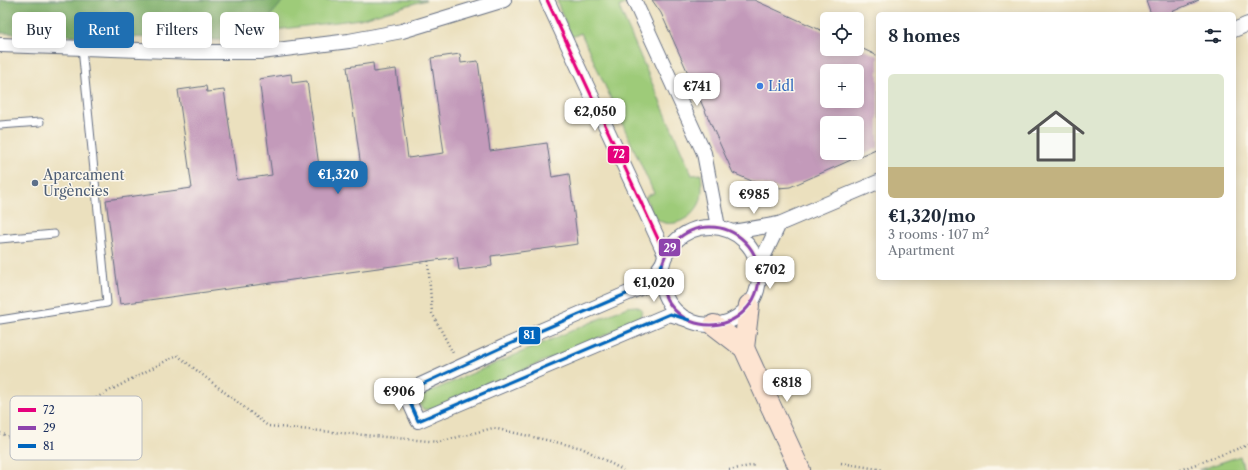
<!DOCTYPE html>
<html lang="en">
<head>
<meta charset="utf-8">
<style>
  :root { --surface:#fff; --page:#f2f2f3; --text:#1f2937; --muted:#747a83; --accent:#1f6fb2 }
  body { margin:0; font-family:"Libre Caslon Text",serif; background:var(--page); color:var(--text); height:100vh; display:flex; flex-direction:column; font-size:15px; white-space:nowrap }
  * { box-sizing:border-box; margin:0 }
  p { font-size:13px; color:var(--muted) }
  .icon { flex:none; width:22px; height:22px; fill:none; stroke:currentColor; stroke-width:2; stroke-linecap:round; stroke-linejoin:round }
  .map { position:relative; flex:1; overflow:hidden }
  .sheet { position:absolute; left:876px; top:12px; width:360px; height:268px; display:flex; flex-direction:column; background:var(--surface); border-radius:6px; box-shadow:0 2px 10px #0003 }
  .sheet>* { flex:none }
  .hud { position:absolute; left:12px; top:12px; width:380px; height:36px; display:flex; gap:8px }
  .tools { position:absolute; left:820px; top:12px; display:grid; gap:8px }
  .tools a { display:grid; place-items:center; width:44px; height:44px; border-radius:6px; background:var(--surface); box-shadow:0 2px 10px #0003; font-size:20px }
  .price { position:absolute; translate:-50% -34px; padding:0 9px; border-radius:8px; background:#fff; color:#222; font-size:13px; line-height:26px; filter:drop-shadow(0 1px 2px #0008) }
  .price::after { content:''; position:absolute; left:50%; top:24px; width:12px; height:9px; margin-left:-6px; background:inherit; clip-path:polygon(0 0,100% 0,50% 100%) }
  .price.selected { background:var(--accent); color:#fff }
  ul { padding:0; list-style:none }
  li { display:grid; align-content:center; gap:8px; height:212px; padding:0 12px }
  li span { display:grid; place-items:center; height:124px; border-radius:6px; color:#555 }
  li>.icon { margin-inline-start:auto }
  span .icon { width:72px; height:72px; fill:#fffc; stroke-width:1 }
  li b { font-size:17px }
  h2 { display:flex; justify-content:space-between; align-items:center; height:48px; padding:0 12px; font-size:17px }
  .chip { padding:0 14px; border-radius:6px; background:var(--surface); box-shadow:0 2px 10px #0003; font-size:14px; line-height:36px }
  .chip.selected { background:var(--accent); color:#fff }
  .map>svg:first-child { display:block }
</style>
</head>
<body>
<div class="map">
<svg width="1248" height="470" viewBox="0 0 1248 470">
  <rect width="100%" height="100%" fill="#fbf7ec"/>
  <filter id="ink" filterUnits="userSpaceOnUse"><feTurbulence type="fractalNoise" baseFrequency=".025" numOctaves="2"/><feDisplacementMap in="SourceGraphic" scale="8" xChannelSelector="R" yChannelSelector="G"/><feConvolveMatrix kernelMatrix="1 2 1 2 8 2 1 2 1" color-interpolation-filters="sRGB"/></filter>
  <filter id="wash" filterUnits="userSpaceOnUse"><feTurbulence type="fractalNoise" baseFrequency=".012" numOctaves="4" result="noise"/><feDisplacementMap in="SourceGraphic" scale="16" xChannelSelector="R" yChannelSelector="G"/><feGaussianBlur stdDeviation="0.9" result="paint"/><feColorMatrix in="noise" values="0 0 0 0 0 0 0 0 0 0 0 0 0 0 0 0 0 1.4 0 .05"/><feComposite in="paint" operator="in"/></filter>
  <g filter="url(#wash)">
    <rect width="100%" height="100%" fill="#ebe0be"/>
    <g fill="#9ecb79" stroke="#5c7d6c">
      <path d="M0 0H426L360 19 244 34Z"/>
      <path d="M557 0H626L627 3 619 7 692 175 701 174C702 183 703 193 700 202 694 217 672 231 657 219 651 213 649 204 645 197L654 193 581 33 572 37 560 10Z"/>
      <path d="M636 306 642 309 640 320 430 410 422 409 418 401 422 395 627 307Z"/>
      <path d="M1240 456 1244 470H1199Z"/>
    </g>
    <path fill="#7eaf69" stroke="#4c6f64" d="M0 0H284L251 38 218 40 0 33Z"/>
    <g id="blocks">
      <g fill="#c39aba" fill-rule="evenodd">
        <path d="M652 0H754L827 33V49H863L878 56V148L790 187 778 188 754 182 733 173 661 13ZM827 71H857V101H827ZM827 123H857V153H827Z"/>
        <path d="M1146 0H1199L1167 14H1151Z"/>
        <path d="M460 54 461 63 478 61 490 151 547 143 552 177 569 174 578 244 491 256 492 266 459 270 457 257 120 304 106 200 192 188 178 90 206 86 207 92 224 90 237 180 272 175 259 79 291 74 292 83 307 81 320 173 361 167 347 67 373 63 374 72 396 69 408 158 444 153 431 58Z"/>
      </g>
    </g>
  </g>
  <g filter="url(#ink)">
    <use href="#blocks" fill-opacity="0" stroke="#646d80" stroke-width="1"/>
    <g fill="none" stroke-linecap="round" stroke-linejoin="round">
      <g stroke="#646d80" stroke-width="9">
        <g id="lane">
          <path d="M0 125 40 122"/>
          <path d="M0 239 54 234"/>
          <path d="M0 320 107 303 82 48"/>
        </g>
      </g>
      <g stroke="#646d80" stroke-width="16">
        <g id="street">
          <path d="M547 0 665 254"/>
          <path d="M634 0 704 153 718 227"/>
          <path d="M1234 30 1248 24"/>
          <path d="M0 45 196 52H261L349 41 402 31 504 0"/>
          <circle cx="710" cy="276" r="49"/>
          <path d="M733 232 779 224 878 182"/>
          <path d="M662 264 647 285 505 346 405 392 418 421 670 314 689 320"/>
          <path d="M758 268 779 224"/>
        </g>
      </g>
      <g stroke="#646d80" stroke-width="22">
        <g id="secondary">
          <path d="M714 325 744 348 800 470"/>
          <path d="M744 348 749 305"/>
        </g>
      </g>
      <g stroke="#646d80" stroke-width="2.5" stroke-dasharray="1 3" stroke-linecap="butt">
        <path d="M428 261 432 313 454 355"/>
        <path d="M0 433 17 440 177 355 268 426 439 442 493 428 582 448 623 470"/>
        <path d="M841 463 884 470"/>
        <path d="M729 470 755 465"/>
        <path d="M1180 470 1248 445"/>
      </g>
      <use href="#lane" stroke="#fff" stroke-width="7"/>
      <use href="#street" stroke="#fff" stroke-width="14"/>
      <use href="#secondary" stroke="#fde4d1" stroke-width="20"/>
      <g stroke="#fbf7ec" stroke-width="6">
        <path id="bus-1" d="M547 0 665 254"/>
      </g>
      <g stroke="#fbf7ec" stroke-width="6">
        <circle id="bus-2" cx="710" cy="276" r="49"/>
      </g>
      <g stroke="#fbf7ec" stroke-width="6">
        <path id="bus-3" d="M662 264 647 285 505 346 405 392 418 421 670 314 689 320"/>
      </g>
      <use href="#bus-1" stroke="#e5007d" stroke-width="3"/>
      <use href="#bus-2" stroke="#8e44ad" stroke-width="3"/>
      <use href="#bus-3" stroke="#0065bd" stroke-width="3"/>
    </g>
  </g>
  <circle fill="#3f7fe0" stroke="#fbf7ec" stroke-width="1.5" cx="760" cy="86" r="4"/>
  <circle fill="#5c6f8a" stroke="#fbf7ec" stroke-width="1.5" cx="35" cy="183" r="4"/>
  <g text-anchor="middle" stroke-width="3" stroke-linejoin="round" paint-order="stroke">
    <g font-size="14" fill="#366cbe" stroke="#fbf7ec" text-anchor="start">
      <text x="768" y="91">Lidl</text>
    </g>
    <g font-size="14" fill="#4e5e75" stroke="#fbf7ec" text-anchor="start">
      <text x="43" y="180">Aparcament<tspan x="43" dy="16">Urgències</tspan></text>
    </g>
  </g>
  <rect x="10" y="396" width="132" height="64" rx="6" fill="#fbf7ec" stroke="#b8bbc1" stroke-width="1"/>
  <rect x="18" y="408" width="18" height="4" fill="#e5007d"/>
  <rect x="18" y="426" width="18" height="4" fill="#8e44ad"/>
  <rect x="18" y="444" width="18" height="4" fill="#0065bd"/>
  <g font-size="11" fill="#1b2f5e">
    <text x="43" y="414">72</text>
    <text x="43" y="432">29</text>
    <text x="43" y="450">81</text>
  </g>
  <g stroke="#fbf7ec" stroke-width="1.5">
    <rect x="607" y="145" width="23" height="19" rx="4" fill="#e5007d"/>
    <rect x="658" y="238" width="23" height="19" rx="4" fill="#8e44ad"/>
    <rect x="518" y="326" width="23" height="19" rx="4" fill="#0065bd"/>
  </g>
  <g font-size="11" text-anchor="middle" font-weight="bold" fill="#fff">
    <text x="619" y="158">72</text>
    <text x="670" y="252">29</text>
    <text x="529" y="339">81</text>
  </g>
</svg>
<div class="tools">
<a><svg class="icon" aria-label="locate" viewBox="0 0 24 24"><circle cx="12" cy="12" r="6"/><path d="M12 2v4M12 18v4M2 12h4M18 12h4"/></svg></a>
<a>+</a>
<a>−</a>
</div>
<b class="price" style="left:697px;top:107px">€741</b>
<b class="price" style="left:595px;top:132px">€2,050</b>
<b class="price selected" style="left:338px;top:195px">€1,320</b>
<b class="price" style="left:754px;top:215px">€985</b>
<b class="price" style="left:770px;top:290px">€702</b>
<b class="price" style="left:654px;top:303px">€1,020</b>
<b class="price" style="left:787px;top:403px">€818</b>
<b class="price" style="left:399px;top:412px">€906</b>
<div class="hud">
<a class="chip">Buy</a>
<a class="chip selected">Rent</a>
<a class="chip">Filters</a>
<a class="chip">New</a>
</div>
<section class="sheet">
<h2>8 homes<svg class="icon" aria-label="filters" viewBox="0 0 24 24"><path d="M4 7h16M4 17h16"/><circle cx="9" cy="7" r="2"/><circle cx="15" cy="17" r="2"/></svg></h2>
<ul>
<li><span style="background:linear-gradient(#dfe7d0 75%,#c2b280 0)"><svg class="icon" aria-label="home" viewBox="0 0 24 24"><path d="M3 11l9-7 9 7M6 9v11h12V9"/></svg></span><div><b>€1,320/mo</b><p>3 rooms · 107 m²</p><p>Apartment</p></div></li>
</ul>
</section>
</div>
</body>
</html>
